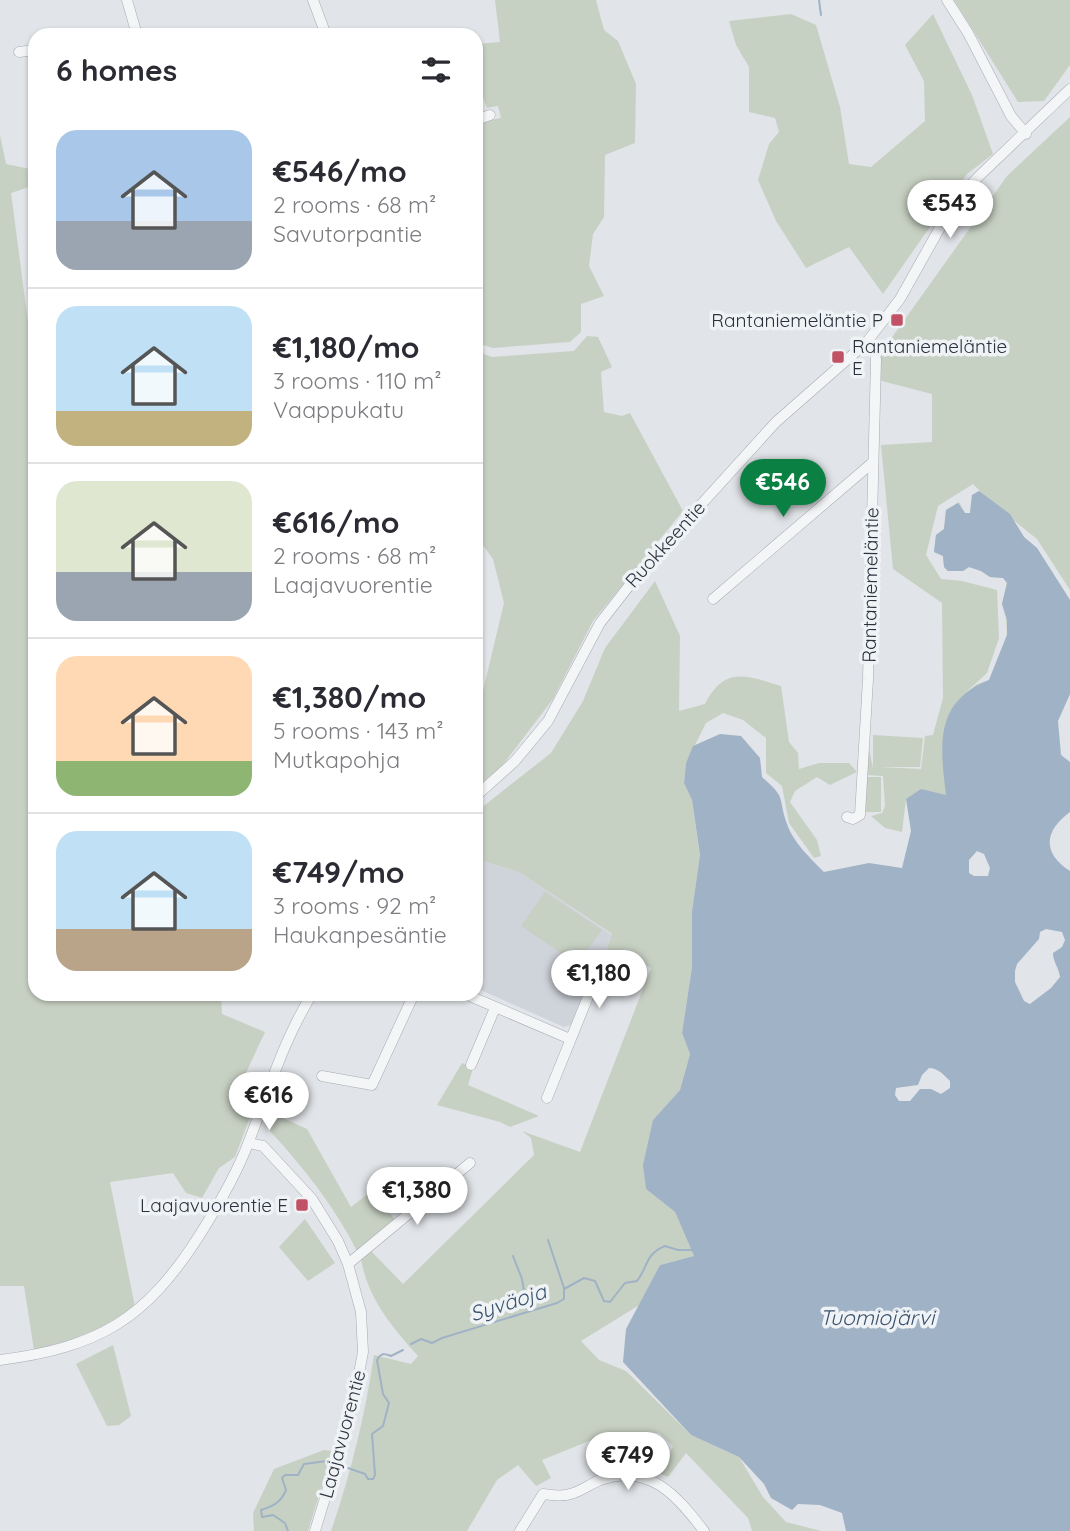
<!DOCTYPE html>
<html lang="en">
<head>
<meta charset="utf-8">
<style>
  :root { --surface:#fff; --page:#f2f2f3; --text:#2b2b33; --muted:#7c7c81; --line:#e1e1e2; --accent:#0b8043 }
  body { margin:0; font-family:Quicksand,sans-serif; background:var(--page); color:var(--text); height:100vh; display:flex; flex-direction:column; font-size:26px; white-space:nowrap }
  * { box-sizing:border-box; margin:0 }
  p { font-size:23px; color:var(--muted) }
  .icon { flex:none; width:38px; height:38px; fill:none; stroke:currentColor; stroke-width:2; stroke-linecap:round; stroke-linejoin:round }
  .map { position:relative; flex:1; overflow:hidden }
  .details { position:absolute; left:28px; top:28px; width:455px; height:973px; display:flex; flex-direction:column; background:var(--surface); border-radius:21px; box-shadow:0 2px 5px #0004 }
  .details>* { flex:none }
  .price { position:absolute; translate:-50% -60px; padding:0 16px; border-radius:24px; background:#fff; color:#222; font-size:23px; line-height:46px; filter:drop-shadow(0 2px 4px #0008) }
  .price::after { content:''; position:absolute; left:50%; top:42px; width:21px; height:16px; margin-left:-10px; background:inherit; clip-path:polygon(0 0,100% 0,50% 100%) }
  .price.on { background:var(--accent); color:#fff }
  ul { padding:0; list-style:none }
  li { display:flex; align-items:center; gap:21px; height:175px; padding:0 28px }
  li+li { border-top:2px solid var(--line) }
  li span { display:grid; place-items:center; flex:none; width:196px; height:140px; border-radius:21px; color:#555 }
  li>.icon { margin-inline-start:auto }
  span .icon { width:84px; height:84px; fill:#fffc; stroke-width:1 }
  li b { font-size:30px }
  h2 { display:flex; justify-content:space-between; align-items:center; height:84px; padding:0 28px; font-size:30px }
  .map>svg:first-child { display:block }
</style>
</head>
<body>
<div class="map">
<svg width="1070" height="1531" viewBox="0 0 1070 1531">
  <rect width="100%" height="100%" fill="#e1e4e8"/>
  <path fill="#cfd3da" d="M476 859 519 872 612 935 573 1024 564 1027 476 988Z"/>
  <g fill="#c7d1c3" fill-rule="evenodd">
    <path d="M495 0H596L604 30 618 41 636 84 635 143 605 155 604 217 593 234 589 266 604 296 581 304V332L570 342 493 348 476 343V123L501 118 498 106 487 108 476 78V44L500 42Z"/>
    <path d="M954 0H1070V65L1044 101 1018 102Z"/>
    <path d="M791 14 816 25 840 107 849 164 871 167 925 121 924 81 905 45 933 14 972 95 993 154 967 174 883 294 849 247 806 268 776 221 758 180 769 144 779 132 775 118 749 112V67L736 45 729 21Z"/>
    <path d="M1070 117V590L1037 539 1012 519 1024 537 1037 548 1070 600V694L1064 706 946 796 906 799 902 832 885 828 871 816 882 813 885 806 883 776 867 775V738L873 768V735L923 738 920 767H880L921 769 925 736 933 735 943 698 942 603 893 569 881 445 932 442V394L878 380V357L1007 176ZM973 484 980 491 972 495 970 513H965L959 502 946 510 944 529 936 535 934 552 943 556 944 567 948 571H963L969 567 981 571 990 577 1003 578 1007 582 1002 604 1006 618 1007 635 989 680 977 684 963 695 987 673 999 638 997 590 962 581 941 579 926 555 938 506Z"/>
    <path d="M0 135 6 164 35 170V185L11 193 28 322H35V367H28L35 392V994H221L222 1014 265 1032 244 1077H265L235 1157 219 1168 202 1198 186 1193 173 1173 110 1182 135 1307C98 1332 77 1339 34 1350L24 1286H0Z"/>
    <path d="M587 336 598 337 612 367 601 372 604 412 622 416 630 413 683 511 593 621 553 699 502 766 476 788V720L504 603 493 559 476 536V351L492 357 574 351Z"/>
    <path d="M655 581 680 636 679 711 705 704C724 666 746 675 781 686L789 742 798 753 799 769 819 763H849L857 772 830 785 817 777 795 791 790 802 817 840 821 856 814 858 789 823 782 786 766 773V738L743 720 723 713 706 723 686 763 684 782 692 800 700 856 692 911V967L682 1033 690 1054 680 1090 653 1120 646 1189 675 1212 694 1256 660 1265 641 1304 581 1341 599 1360 626 1371 691 1435 739 1457 763 1497 786 1522 821 1531H752L748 1518 686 1453 668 1477 661 1474 673 1446 659 1433H609L542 1460 551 1478 536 1486 518 1465 497 1480 467 1531H331C351 1473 365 1416 374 1355L411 1364 418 1356C392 1327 368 1299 361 1259L371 1251 403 1284 534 1155 531 1138 522 1131 580 1152 651 968 618 950 608 969 600 966 612 934 519 872 476 859V812L551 753 583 701 605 648Z"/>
    <rect x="864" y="777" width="17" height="35"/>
    <path d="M545 892 602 930 577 964 521 926Z"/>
    <path d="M462 1063 473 1068 468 1085 539 1116 510 1127 500 1122 437 1105Z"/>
    <path d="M270 1112 307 1129 351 1207 373 1190 395 1220 358 1253C335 1207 305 1169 270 1131Z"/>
    <path d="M305 1219 335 1263 308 1281 279 1247Z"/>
    <path d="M113 1345 131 1416 119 1425 107 1426 76 1364Z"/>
    <path d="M324 1450 333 1451 308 1531H254L253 1513 274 1469Z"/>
  </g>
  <path fill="#a0b2c5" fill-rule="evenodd" d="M979 491 1010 514 1024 537 1037 548 1070 600V694L1058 721 1061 755 1070 762V812C1044 831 1042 853 1070 871V1531H846L842 1513 820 1505 798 1504 792 1510 771 1498 764 1484 739 1457 691 1435 623 1362 626 1329 660 1265 694 1256 675 1212 646 1189 643 1165 653 1120 680 1090 690 1054 682 1033 692 967V911L700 855 692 800 684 783 686 763 693 746 720 734 741 736 760 758 762 777C788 800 777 796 787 824 793 842 811 859 824 872L869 863 902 868 911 831 906 799 921 789 946 795C940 745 934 702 989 680L1007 635V620L1002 604 1007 583 1003 578 990 577 981 571 969 567 963 571H948L944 567 943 556 934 552 936 535 944 529 946 510 958 503 965 513H970L972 495ZM977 851 984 854 990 868 988 876H974L969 873V860ZM1046 929 1062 932 1065 940 1062 947 1053 953C1053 962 1059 968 1060 977L1051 988 1030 1004 1024 1001 1015 982V971L1017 964 1039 939 1040 932ZM929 1068C938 1068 944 1075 950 1081V1088L941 1094 931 1089H920L910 1101H899L895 1095 896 1088 918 1085 922 1075Z"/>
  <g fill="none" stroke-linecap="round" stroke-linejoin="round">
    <g stroke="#a0b2c5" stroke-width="2">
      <path d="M819 0 821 15"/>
      <path d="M548 1240 564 1288"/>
      <path d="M513 1256 522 1279 527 1309"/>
      <path d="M411 1344 421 1339 432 1343 442 1338 557 1303 564 1299V1289L584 1278 595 1281 604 1301 610 1302 625 1283 637 1281C648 1267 645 1254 665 1246L678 1250H692"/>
      <path d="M348 1468 365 1474 368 1479H373L375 1475 372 1434 383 1426 389 1403 383 1394 377 1360C381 1353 384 1353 391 1356L403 1350"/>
      <path d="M288 1531 285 1523 273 1515 262 1517 261 1510C274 1506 281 1502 286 1490L282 1478 285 1475H298L304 1464 327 1461"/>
    </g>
    <g stroke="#a7abb2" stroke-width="11">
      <g id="minor">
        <path d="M127 0 137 35"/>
        <path d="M313 0 326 35"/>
        <path d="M947 0 968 33 1011 116 1026 134"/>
        <path d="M19 52 35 50"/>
        <path d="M476 120 490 115"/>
        <path d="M713 599 872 463"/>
        <path d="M476 796 515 761 548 721 600 623 639 573 776 422 866 343 900 299 942 224 958 200 977 178 1070 89"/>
        <path d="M847 817 853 819 860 815 868 679 876 360 875 351 866 343"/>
        <path d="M465 994 570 1039"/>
        <path d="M471 1065 495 1008"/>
        <path d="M322 1076 372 1085 414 994"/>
        <path d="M547 1098 594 982 596 971"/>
        <path d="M249 1143 263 1146 312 1199 338 1241 348 1264 361 1312 363 1352 353 1406 315 1531"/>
        <path d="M348 1264 470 1163"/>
        <path d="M0 1360C99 1347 145 1320 199 1236 218 1206 237 1174 249 1141 269 1090 283 1041 312 994"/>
        <path d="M520 1531 543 1494C552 1495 562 1497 570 1494 580 1492 590 1484 600 1480 650 1463 676 1495 704 1531"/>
      </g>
    </g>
    <use href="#minor" stroke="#f3f5f7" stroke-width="10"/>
  </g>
  <g fill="#c15265" stroke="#f0f3f6" stroke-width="2.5">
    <rect x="890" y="313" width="14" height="14" rx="3.5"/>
    <rect x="831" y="350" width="14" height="14" rx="3.5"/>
    <rect x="295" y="1198" width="14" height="14" rx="3.5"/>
  </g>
  <g text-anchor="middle" stroke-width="7" stroke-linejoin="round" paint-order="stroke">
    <g font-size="19" fill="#2b323e" stroke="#f0f3f6" text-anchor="end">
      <text x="883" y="327">Rantaniemeläntie P</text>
      <text x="852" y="353" text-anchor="start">Rantaniemeläntie<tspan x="852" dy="22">E</tspan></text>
      <text x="288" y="1212">Laajavuorentie E</text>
    </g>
    <g font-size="19" fill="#2b323e" stroke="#f0f3f6">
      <text transform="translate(665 544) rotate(-48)" y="7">Ruokkeentie</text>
      <text transform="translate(870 585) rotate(-89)" y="7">Rantaniemeläntie</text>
      <text transform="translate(342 1434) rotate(-75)" y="7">Laajavuorentie</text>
    </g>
    <g font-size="21" font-style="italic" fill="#39526e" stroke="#f0f3f6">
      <text transform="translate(508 1303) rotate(-18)" y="7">Syväoja</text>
      <text x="877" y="1325">Tuomiojärvi</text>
    </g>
  </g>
</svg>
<b class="price" style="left:950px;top:240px">€543</b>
<b class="price on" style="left:783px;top:519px">€546</b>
<b class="price" style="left:599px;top:1010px">€1,180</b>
<b class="price" style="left:269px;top:1132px">€616</b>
<b class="price" style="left:417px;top:1227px">€1,380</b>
<b class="price" style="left:628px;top:1492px">€749</b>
<section class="details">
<h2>6 homes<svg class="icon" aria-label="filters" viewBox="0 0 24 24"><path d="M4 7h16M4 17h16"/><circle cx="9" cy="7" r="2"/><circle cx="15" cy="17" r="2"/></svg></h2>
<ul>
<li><span style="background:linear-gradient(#a9c7e8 65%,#9aa5b1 0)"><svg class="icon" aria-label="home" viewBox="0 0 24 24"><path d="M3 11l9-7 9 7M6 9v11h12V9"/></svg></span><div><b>€546/mo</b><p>2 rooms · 68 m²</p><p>Savutorpantie</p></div></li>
<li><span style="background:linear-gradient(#bfe0f5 75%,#c2b280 0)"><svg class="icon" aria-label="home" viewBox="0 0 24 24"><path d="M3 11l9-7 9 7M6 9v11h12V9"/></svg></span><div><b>€1,180/mo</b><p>3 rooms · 110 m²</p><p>Vaappukatu</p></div></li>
<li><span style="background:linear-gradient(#dfe7d0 65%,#9aa5b1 0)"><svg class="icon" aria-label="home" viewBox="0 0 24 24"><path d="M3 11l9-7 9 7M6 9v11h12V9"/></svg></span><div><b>€616/mo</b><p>2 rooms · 68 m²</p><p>Laajavuorentie</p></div></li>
<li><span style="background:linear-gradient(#ffd9b3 75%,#8fb573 0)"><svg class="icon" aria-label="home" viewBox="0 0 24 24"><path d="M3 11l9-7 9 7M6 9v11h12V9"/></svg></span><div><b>€1,380/mo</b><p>5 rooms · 143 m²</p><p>Mutkapohja</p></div></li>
<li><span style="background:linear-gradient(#bfe0f5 70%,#b9a48a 0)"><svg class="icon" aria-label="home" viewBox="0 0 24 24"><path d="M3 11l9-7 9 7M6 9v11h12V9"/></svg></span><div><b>€749/mo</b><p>3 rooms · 92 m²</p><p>Haukanpesäntie</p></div></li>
</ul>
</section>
</div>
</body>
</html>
